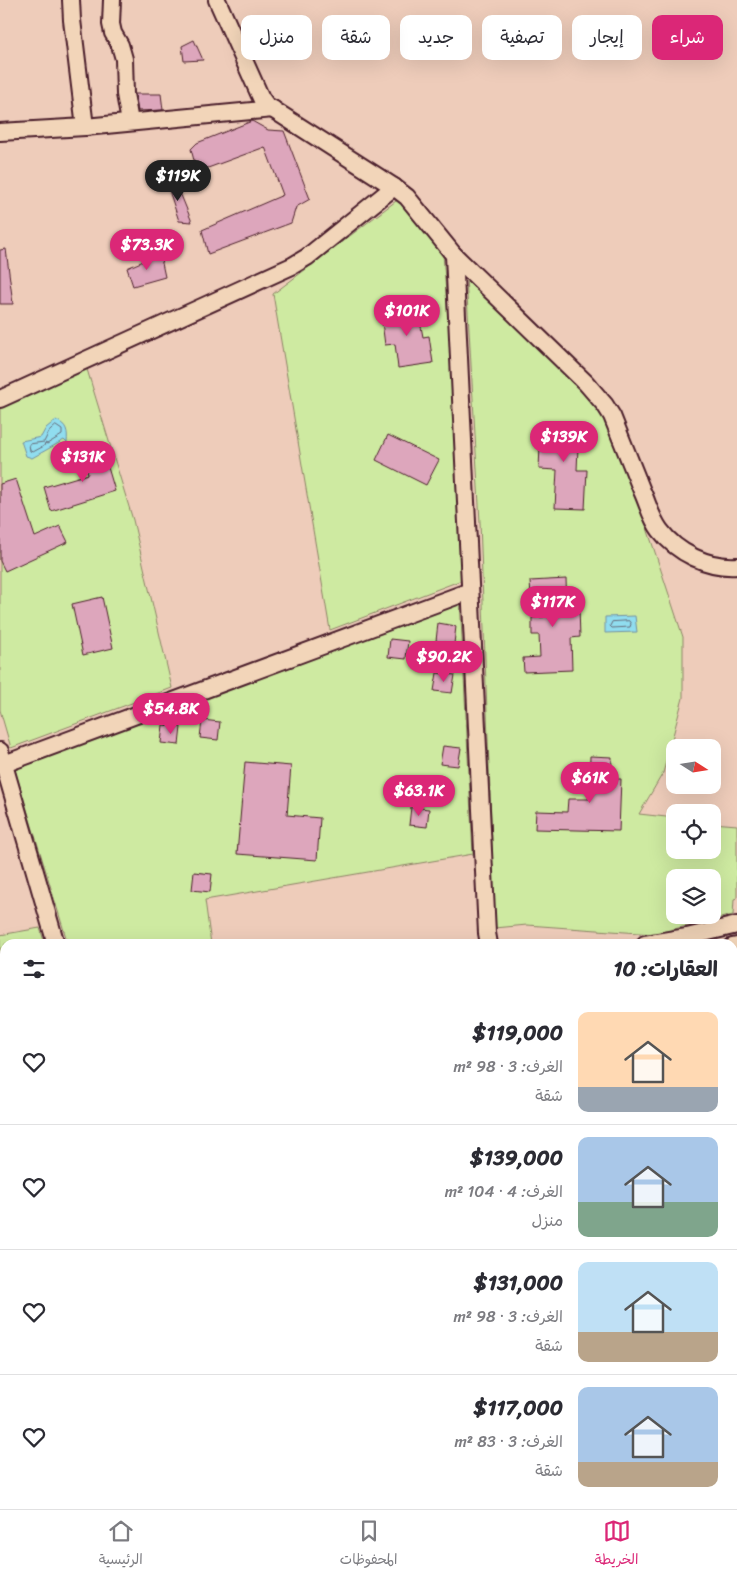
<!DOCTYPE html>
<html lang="ar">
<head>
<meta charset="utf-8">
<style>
  :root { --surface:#fff; --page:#f7f7f7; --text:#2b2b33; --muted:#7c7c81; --line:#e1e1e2; --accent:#db2777 }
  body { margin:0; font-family:Sriracha,"Playpen Sans Arabic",sans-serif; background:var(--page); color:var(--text); direction:rtl; height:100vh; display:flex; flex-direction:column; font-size:19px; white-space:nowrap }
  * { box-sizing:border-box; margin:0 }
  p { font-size:16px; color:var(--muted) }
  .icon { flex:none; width:28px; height:28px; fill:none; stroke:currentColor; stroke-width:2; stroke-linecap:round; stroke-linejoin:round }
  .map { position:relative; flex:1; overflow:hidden; direction:ltr }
  .side { position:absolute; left:0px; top:939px; width:738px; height:571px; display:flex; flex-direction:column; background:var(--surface); border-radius:15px 15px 0 0; box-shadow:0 5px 20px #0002; direction:rtl }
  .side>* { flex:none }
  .banner { position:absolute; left:15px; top:15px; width:708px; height:45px; direction:rtl; display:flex; gap:10px }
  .needle { width:32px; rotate:102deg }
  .buttons { position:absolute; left:666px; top:739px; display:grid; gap:10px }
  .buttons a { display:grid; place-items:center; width:55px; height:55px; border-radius:10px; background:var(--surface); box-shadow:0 5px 20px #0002; font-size:25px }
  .price { position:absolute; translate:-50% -42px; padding:0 11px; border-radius:18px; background:var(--accent); color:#fff; font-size:16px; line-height:32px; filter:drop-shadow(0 1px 2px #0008) }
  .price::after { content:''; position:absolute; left:50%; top:30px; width:15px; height:11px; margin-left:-8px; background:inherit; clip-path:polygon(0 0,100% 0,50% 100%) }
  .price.on { background:#222; color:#fff }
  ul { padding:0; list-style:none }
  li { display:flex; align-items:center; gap:15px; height:125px; padding:0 20px }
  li+li { border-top:1px solid var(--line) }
  li span { display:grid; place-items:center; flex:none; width:140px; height:100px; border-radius:10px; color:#555 }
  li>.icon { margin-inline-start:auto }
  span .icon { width:60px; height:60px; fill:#fffc; stroke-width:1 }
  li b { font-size:21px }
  h2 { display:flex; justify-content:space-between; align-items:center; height:60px; padding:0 20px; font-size:21px }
  .tag { padding:0 18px; border-radius:10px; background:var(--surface); box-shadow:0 5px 20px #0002; font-size:18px; line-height:45px }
  .tag.on { background:var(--accent); color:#fff }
  .menu { display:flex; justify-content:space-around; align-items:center; height:70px; border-top:1px solid var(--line); background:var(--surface); font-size:14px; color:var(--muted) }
  .menu a { display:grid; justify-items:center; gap:2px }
  .menu .on { color:var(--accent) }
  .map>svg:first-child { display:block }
</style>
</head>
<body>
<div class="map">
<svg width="737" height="1509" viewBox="0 0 737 1509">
  <rect width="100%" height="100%" fill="#eeccba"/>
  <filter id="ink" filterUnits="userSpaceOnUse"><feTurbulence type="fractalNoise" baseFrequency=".02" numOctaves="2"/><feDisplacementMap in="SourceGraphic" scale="10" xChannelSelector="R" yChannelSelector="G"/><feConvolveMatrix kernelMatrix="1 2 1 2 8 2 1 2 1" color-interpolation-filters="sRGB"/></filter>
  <g filter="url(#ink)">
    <g fill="#ceeaa1" stroke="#8c8466" fill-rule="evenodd">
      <path d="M400 198 443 254 452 372 462 580 330 630 273 294Z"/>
      <path d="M466 277 604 410 647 528 683 637V698L663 773 639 814 675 818V850H712L713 823 737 825V898L734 899 733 915 653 934 527 925 495 928 480 522ZM675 878H712V915H675Z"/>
      <path d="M86 366 133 520 172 688 11 748 0 710V403Z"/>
      <path d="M460 599 473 854 205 900 211 944H68L14 767Z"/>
      <path d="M40 928 45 944H5V1182L0 1172V935Z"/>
      <path d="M263 1505H381V1509H262Z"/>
      <rect x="527" y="1505" width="95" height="4"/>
    </g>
    <g fill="#90ddef" stroke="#7491a1">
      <path d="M56 420C67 425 68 431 67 443L64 440 32 458 26 456 21 441 41 437 46 428Z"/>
      <path d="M635 616 637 632 605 633V617Z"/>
    </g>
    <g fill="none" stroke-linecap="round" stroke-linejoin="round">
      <g stroke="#666b79" stroke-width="1">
        <path d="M56 426 62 430V435L47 444 45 443 44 446 33 452 30 451 29 444 44 442 49 432Z"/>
        <path d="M629 621 631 624 630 627 612 628 610 626 612 622Z"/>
      </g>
    </g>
    <g fill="#dda6bc" stroke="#4a1f2b">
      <path d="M194 40 203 60 184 61 182 46Z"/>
      <path d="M135 94H161L163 110 138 111Z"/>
      <path d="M252 121 268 130 284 131 310 199 296 207 291 223 208 254 202 230 283 195 265 147 197 172 191 149 197 143Z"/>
      <path d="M174 178 192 222 179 221 166 181Z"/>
      <path d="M6 249 13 304H0V250Z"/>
      <path d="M160 254 165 277 133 286 127 268Z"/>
      <path d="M409 300 412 322 420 321 423 337 429 336 433 363 398 368 395 344 385 345 382 322 394 320 392 302Z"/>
      <path d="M541 422 579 424 577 470H587L585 509 555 508 557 470 539 469Z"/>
      <path d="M388 435 439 460 426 485 376 460Z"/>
      <path d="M102 447 115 491 51 511 44 487 88 474 82 454Z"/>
      <path d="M16 479 35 537 60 526 68 542 5 571 0 561V484Z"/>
      <path d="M566 579 567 609 579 608 580 637 571 638 572 670 524 672 523 658 540 657 539 635H532V618L544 617 543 597 531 598 530 581Z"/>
      <path d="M102 597 113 648 83 655 72 604Z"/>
      <path d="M438 623 456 626 454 644 436 641Z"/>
      <path d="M390 639 408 641 406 659 388 657Z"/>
      <path d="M437 673 455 675 452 693 434 691Z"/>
      <path d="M202 720 220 722 218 740 200 738Z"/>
      <path d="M163 725 181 727 179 745 161 743Z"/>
      <path d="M443 746 461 748 458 766 440 764Z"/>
      <path d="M590 756 612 757 611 779H621L619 831 535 829 536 811 567 812 568 799H589Z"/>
      <path d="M245 762 291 766 287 815 320 818 317 860 237 854Z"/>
      <path d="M411 807 429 809 427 827 409 825Z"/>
      <path d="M194 872 212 874 210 892 192 890Z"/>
    </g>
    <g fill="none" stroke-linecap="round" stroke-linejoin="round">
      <g stroke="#4a1f2b" stroke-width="20">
        <g id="minor">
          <path d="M71 0 72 20 85 127"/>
          <path d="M112 0 111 24 113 33 120 45 124 59 125 94 130 122"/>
          <path d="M0 132 85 127 273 109"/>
          <path d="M394 187 407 197 454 255 487 933 489 944"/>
          <path d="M454 255 586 383 605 405 612 416C622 441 632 466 642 491 648 504 651 518 660 530 677 553 708 568 737 566"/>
          <path d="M0 399 292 266 307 257 394 187 266 105 261 98 217 0"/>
          <path d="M0 751 56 944"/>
          <path d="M4 764 470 591"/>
          <path d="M645 944 687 937 737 925"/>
          <path d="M732 947 737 946"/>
          <path d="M514 1505V1509"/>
          <path d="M261 1509V1505"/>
        </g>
      </g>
      <use href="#minor" stroke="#f2d5b9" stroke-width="16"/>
    </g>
  </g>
</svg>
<div class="buttons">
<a><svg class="needle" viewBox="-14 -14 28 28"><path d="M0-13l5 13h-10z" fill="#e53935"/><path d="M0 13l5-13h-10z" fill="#7c7c81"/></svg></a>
<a><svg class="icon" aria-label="locate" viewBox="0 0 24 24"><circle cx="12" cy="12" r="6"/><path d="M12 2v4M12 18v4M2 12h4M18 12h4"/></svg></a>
<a><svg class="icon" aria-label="layers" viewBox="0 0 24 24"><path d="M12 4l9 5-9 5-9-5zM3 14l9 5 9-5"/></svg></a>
</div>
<b class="price on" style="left:178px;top:202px">$119K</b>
<b class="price" style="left:147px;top:271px">$73.3K</b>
<b class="price" style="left:407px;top:337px">$101K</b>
<b class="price" style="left:564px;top:463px">$139K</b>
<b class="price" style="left:83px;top:483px">$131K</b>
<b class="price" style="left:553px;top:628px">$117K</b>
<b class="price" style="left:444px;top:683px">$90.2K</b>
<b class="price" style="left:171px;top:735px">$54.8K</b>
<b class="price" style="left:590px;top:804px">$61K</b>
<b class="price" style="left:419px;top:817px">$63.1K</b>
<div class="banner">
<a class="tag on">شراء</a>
<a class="tag">إيجار</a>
<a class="tag">تصفية</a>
<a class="tag">جديد</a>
<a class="tag">شقة</a>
<a class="tag">منزل</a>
</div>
<section class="side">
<h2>العقارات: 10<svg class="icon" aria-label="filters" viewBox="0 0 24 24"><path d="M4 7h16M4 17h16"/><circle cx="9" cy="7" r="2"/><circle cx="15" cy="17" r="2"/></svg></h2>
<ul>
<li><span style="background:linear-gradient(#ffd9b3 75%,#9aa5b1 0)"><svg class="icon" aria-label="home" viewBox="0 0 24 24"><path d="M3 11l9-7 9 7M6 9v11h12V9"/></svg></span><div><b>$119,000</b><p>الغرف: 3 · 98 m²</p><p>شقة</p></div><svg class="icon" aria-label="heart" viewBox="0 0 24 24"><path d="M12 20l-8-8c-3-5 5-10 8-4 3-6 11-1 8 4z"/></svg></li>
<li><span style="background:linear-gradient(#a9c7e8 65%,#7fa58c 0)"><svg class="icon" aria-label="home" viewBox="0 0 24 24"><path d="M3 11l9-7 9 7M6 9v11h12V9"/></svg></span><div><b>$139,000</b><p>الغرف: 4 · 104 m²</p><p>منزل</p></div><svg class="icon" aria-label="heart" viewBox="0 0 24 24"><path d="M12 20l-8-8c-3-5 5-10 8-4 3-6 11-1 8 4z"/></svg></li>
<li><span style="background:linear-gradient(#bfe0f5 70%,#b9a48a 0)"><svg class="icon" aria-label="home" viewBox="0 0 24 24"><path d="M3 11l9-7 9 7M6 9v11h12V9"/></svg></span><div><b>$131,000</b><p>الغرف: 3 · 98 m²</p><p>شقة</p></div><svg class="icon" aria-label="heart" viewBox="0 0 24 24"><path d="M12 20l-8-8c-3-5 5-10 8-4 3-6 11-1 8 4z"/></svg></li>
<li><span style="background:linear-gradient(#a9c7e8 75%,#b9a48a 0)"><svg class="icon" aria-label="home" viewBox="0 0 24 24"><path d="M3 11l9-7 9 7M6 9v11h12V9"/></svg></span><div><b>$117,000</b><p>الغرف: 3 · 83 m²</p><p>شقة</p></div><svg class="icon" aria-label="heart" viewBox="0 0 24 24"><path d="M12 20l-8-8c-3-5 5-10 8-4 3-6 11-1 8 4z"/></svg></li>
</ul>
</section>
</div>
<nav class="menu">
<a class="on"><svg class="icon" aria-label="map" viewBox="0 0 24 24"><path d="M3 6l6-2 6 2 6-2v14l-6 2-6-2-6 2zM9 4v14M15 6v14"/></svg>الخريطة</a>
<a><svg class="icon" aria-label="saved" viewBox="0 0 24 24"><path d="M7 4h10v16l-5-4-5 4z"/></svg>المحفوظات</a>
<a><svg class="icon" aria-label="home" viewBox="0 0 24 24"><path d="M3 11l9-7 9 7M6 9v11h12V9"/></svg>الرئيسية</a>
</nav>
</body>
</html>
